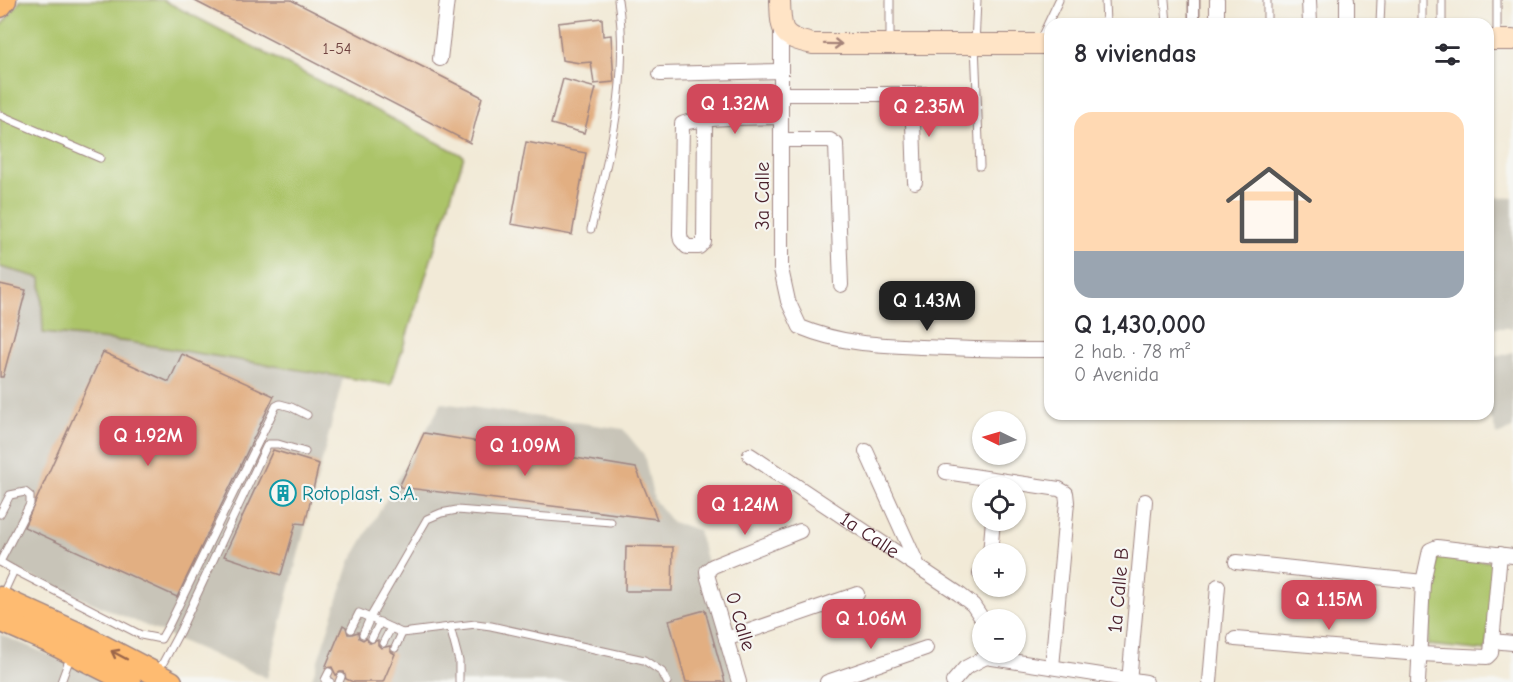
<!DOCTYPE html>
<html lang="es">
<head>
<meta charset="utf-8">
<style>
  :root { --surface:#fff; --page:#f7f7f7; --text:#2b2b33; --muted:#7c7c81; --line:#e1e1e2; --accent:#d1495b }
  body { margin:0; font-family:"Comic Neue",sans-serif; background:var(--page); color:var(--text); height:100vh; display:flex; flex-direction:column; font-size:22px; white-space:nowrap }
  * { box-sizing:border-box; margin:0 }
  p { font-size:20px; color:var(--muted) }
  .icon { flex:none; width:33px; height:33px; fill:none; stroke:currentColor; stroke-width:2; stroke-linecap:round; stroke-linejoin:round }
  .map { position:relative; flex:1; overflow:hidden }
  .details { position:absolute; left:1044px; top:18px; width:450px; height:402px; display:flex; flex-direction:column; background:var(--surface); border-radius:18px; box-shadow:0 2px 4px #0004 }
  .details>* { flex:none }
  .needle { width:39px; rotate:275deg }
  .buttons { position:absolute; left:972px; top:411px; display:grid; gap:12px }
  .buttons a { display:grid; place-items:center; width:54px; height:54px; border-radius:50%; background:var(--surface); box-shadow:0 2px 4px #0004; font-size:30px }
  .price { position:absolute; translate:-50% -51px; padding:0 14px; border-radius:12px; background:var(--accent); color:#fff; font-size:20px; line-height:39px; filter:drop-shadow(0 2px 3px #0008) }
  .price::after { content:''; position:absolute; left:50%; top:36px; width:18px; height:14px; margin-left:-9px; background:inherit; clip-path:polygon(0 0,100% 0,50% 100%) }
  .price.selected { background:#222; color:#fff }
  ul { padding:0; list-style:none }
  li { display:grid; align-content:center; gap:12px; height:318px; padding:0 30px }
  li+li { border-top:2px solid var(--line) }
  li span { display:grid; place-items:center; height:186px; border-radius:18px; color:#555 }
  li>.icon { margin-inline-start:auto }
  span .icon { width:108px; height:108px; fill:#fffc; stroke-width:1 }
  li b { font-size:26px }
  h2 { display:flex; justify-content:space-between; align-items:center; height:72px; padding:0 30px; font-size:26px }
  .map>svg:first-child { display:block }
</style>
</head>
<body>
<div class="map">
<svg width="1513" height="682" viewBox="0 0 1513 682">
  <rect width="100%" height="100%" fill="#f6f6f2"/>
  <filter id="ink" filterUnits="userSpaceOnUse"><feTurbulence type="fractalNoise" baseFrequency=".0167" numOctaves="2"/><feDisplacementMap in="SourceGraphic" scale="12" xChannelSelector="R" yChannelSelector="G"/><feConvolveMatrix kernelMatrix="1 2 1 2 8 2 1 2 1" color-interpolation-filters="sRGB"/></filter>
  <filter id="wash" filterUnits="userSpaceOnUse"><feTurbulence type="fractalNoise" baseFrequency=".008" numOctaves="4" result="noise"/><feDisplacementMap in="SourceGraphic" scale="24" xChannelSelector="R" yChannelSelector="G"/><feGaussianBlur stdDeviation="1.35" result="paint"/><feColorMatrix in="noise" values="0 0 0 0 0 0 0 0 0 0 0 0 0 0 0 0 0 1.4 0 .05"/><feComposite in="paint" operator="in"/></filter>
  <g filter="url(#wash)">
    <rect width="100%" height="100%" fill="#f2ead7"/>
    <g fill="#c8c4b8">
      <path d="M1488 197 1513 198V328H1488Z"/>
      <path d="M0 267 42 278 44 333 128 342 343 378 267 678 0 563Z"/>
      <path d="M1513 352V428L1497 435 1488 409V359Z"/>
      <path d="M442 403 623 429 644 455 654 500 672 522 698 530 740 682H311L350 562Z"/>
      <path d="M0 634 112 682H0Z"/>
    </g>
    <g fill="#acc469" stroke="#7b724a" stroke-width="1.5">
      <path d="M21 0H163L464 156 391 385 129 342 43 333 41 278 0 267V27Z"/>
      <path d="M1437 556 1495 562 1486 651 1428 645Z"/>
    </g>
    <g id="blocks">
      <g fill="#e2af82">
        <path d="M193 0H291L482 97 470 143Z"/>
        <path d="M602 18 603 36 611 35 614 82 594 84 591 62 580 63 562 60 558 23Z"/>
        <path d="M563 79 596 88 584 133 551 124Z"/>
        <path d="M526 142 586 153 572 235 511 224Z"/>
        <path d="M0 284 26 290 3 377H0Z"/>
        <path d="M103 352 169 382 182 354 274 396 177 597 24 527Z"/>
        <path d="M424 433 636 468 657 519 399 487Z"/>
        <path d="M273 450 319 464 305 524 296 523 281 575 224 556Z"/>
        <path d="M626 546 673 547 672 591H625Z"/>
        <path d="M705 610 725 682H686L669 620Z"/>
        <path d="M343 625 346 627 348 634H352L358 632 359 638 363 640 366 638 370 643 378 640V645L381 648 390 646V651L395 654 383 682H353L346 679 344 672H340L336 675 332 667 325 668Z"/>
      </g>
    </g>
  </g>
  <g filter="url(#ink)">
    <use href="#blocks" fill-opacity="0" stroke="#9e8481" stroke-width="1.5"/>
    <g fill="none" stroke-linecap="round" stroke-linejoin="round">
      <g stroke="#9e8481" stroke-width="9">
        <g id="service">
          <path d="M890 0V42"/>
          <path d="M977 0 975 45 980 166"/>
          <path d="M1105 0 1106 24"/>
          <path d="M1165 0 1167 24"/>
          <path d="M1422 0V24"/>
          <path d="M1267 24V0"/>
          <path d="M1380 24 1381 0"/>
          <path d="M1442 24V0"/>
          <path d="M1497 37V0"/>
          <path d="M1039 42 1059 0"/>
          <path d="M0 115 100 158"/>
          <path d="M591 229C610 155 630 77 618 0"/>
          <path d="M0 514 10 495 25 492 30 496V504L0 562"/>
          <path d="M0 562 14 570 2 596"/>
          <path d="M14 570 141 635 161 639 169 625 276 406 280 404 291 407 307 415"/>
          <path d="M450 627 476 624 491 626 644 660 662 672 667 682"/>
          <path d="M351 629 359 613 402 633 450 627 459 661V682"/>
          <path d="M363 634 370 618 427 519 441 513 457 510 611 522"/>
          <path d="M372 638 380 622"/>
          <path d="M383 643 391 628"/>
          <path d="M395 648 402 633"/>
          <path d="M158 672 180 631 266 447 268 444H278L305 452"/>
          <path d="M329 672 325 680 330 682"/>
          <path d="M61 682 71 655"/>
          <path d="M339 682 341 677"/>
        </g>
      </g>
      <g stroke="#9e8481" stroke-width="13">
        <path id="pedestrian" d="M1194 0V24"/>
      </g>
      <g stroke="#9e8481" stroke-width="16">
        <g id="minor">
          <path d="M1309 0 1310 24"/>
          <path d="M1347 0V24"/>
          <path d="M1217 24V0"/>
          <path d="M781 26V269L788 301 800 327C841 344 878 345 922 347 965 349 1007 350 1050 350"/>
          <path d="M440 59 447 0"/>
          <path d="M660 74 780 71"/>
          <path d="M780 94H930"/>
          <path d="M912 94 915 182"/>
          <path d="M705 120 704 242 699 247H687L681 240 680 234 682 124C698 116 759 118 780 117"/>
          <path d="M782 140H830L836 144 841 285"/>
          <path d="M866 451 918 566"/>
          <path id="s1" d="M750 455 959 594 973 605 983 620"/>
          <path d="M946 472 1059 489 1066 493 1067 502 1052 667"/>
          <path d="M990 554 993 520"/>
          <path d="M1236 562 1423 582"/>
          <path d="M980 573 982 569"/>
          <path d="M726 639 857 594"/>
          <path d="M1235 639 1420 654 1487 657 1491 653 1500 554"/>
          <path d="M1492 641 1513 643"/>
          <path d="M986 657 1146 682"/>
          <path d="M739 682 708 578 707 571 713 566 800 531"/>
          <path d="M827 682 926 648"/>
          <path d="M953 682 965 668 986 657 988 652"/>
          <path d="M1129 682 1145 501"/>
          <path d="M1210 682 1218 586"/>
          <path d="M1418 682 1423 582 1430 550 1437 547 1513 556"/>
        </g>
      </g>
      <g stroke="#9e8481" stroke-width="22">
        <g id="secondary">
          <path d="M780 0C781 31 780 37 813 44H1050"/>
          <path d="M1488 40H1513"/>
        </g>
      </g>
      <g stroke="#9e8481" stroke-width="25">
        <path id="primary" d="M0 6 5 0"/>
      </g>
      <g stroke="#9e8481" stroke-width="25">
        <g id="trunk">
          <path d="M0 598 79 634 171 682"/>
          <path d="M0 620 48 641 130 682"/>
        </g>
      </g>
      <use href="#service" stroke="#fff" stroke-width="7"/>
      <use href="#pedestrian" stroke="#fff" stroke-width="10"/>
      <use href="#minor" stroke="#fff" stroke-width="14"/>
      <use href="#secondary" stroke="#ffe4c6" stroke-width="20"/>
      <use href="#primary" stroke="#febb71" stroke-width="22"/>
      <use href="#trunk" stroke="#febb71" stroke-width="22"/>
    </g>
    <defs><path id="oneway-shaft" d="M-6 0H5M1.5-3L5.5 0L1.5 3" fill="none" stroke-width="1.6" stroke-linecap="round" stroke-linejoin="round" transform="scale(1.5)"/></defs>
    <use stroke="#a48278" href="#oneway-shaft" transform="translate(833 44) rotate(1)"/>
    <use stroke="#9b654a" href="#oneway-shaft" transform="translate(119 655) rotate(-152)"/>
  </g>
  <defs>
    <g id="building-ring" transform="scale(1.35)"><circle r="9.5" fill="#f6f6f2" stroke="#0f9aa8" stroke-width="1.5"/><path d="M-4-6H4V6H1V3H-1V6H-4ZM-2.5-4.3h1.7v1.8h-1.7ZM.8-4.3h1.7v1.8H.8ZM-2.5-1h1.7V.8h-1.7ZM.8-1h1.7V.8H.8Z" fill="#0f9aa8"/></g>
  </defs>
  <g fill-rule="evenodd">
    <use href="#building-ring" x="283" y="493"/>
  </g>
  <g text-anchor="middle" stroke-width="4.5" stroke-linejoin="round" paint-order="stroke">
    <g font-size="16" fill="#704341">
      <text x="337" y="54">1-54</text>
    </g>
    <g font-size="20" fill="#4a1f2b" stroke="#f6f6f2">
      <text transform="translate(762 196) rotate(-90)" y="7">3a Calle</text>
      <text dy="7" stroke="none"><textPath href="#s1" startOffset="144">1a Calle</textPath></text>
      <text transform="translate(1118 590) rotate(-85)" y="7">1a Calle B</text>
      <text transform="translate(741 621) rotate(73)" y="7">0 Calle</text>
    </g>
    <g font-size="20" fill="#0d838f" stroke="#f6f6f2" text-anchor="start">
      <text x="302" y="500">Rotoplast, S.A.</text>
    </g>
  </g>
</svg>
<div class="buttons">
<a><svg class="needle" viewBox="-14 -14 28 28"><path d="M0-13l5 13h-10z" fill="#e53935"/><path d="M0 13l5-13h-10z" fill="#7c7c81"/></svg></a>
<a><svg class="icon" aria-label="locate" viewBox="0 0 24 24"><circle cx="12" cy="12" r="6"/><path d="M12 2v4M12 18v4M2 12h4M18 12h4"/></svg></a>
<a>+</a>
<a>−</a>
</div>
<b class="price" style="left:735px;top:135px">Q 1.32M</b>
<b class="price" style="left:929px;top:138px">Q 2.35M</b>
<b class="price selected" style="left:927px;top:332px">Q 1.43M</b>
<b class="price" style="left:148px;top:467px">Q 1.92M</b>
<b class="price" style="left:525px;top:477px">Q 1.09M</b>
<b class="price" style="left:745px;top:536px">Q 1.24M</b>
<b class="price" style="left:1329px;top:631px">Q 1.15M</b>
<b class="price" style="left:871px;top:650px">Q 1.06M</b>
<section class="details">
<h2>8 viviendas<svg class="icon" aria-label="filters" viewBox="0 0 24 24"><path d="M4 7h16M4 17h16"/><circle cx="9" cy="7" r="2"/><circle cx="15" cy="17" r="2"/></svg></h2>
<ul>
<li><span style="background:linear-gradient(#ffd9b3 75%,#9aa5b1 0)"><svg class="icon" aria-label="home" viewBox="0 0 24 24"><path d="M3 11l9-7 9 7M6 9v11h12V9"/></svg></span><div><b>Q 1,430,000</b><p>2 hab. · 78 m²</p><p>0 Avenida</p></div></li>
</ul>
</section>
</div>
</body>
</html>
